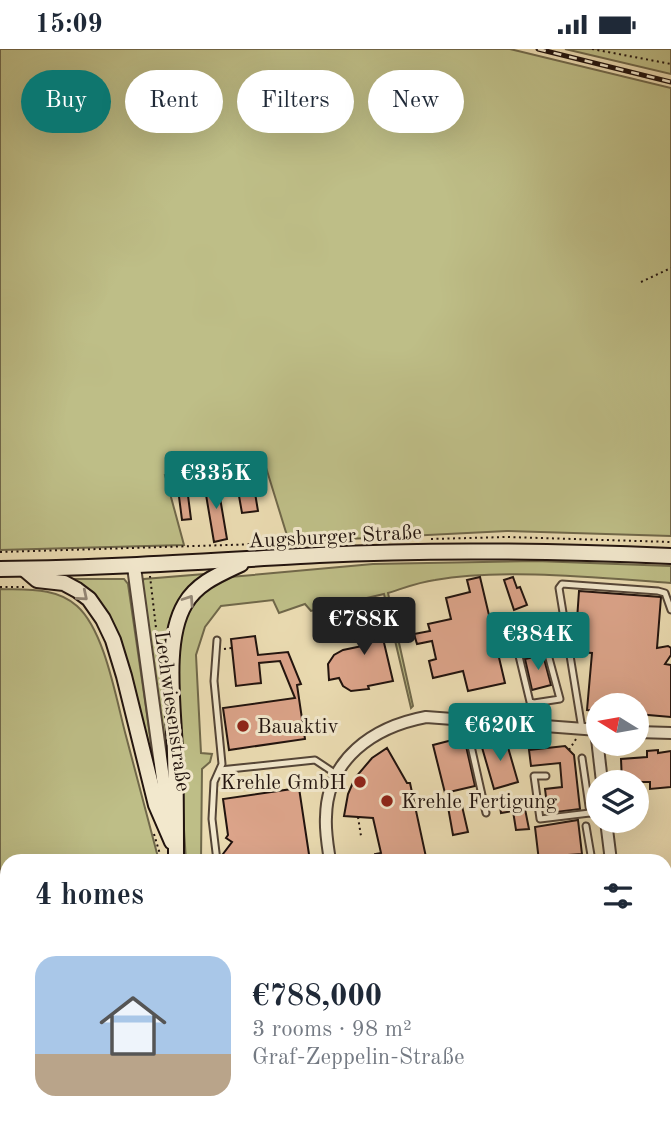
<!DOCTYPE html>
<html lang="en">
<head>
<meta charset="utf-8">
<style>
  :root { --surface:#fff; --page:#f2f2f3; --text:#1f2937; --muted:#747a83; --accent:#0f766e }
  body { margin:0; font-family:"Old Standard TT",serif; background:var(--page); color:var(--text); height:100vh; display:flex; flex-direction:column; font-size:26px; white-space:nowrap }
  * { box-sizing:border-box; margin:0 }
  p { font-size:23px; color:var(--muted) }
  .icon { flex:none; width:38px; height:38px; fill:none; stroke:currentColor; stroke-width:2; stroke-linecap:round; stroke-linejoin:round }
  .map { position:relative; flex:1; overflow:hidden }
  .sheet { position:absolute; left:0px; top:805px; width:672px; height:275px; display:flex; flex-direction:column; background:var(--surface); border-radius:21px 21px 0 0; box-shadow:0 7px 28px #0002 }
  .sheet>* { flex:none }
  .hud { position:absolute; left:21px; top:21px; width:630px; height:63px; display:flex; gap:14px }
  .needle { width:46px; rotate:281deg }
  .tools { position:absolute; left:586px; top:644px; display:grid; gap:14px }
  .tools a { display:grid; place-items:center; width:63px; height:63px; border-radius:50%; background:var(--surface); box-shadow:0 7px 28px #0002; font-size:35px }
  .price { position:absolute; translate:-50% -60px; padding:0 16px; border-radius:7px; background:var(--accent); color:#fff; font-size:23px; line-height:46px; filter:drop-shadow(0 2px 4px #0008) }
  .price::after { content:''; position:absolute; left:50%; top:42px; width:21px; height:16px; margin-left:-10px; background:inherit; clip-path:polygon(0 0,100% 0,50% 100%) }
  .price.on { background:#222; color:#fff }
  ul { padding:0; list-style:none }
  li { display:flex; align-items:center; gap:21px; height:175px; padding:0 35px }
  li span { display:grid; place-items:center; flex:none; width:196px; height:140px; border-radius:21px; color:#555 }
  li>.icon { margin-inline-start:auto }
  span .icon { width:84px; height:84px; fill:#fffc; stroke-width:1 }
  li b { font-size:30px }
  h2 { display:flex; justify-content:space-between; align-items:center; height:84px; padding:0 35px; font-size:30px }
  .tag { padding:0 24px; border-radius:32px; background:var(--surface); box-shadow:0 7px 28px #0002; font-size:24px; line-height:63px }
  .tag.on { background:var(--accent); color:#fff }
  .status { display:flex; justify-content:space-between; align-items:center; height:49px; padding:0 35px; background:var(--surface); direction:ltr }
  .status svg { height:19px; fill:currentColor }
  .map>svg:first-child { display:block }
</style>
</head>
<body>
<div class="status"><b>15:09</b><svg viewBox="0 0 49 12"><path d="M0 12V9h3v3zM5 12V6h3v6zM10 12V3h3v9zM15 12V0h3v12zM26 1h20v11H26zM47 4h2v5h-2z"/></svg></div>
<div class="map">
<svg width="671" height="1079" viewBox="0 0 671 1079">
  <rect width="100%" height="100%" fill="#ebdcb2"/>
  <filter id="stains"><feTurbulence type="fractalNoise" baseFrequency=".00286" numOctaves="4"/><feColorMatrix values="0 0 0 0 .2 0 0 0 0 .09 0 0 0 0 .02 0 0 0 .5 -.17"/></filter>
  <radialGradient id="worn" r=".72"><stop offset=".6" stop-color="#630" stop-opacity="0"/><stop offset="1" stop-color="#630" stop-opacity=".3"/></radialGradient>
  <g fill="#bebe87" stroke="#70684a" stroke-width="2">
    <path d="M0 0H510L671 39V487L507 482 289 493 264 412 165 426 184 496 0 501Z"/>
    <path d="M565 0H671V25Z"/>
    <path d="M536 512 671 517V534C599 529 506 519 435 531 419 533 404 539 388 544L413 657 411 659 384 545 311 562 305 555 279 564 273 551 221 557 205 578 196 606 201 704 212 705 210 713 202 720 201 812H186C182 753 179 693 179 634 179 612 176 584 185 564 194 545 212 536 230 528L373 515Z"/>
    <path d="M205 525 183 548 169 727 142 533 144 530Z"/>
    <path d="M74 530H124L128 535 157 734 124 605Z"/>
    <path d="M0 540C27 541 56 538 77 557 105 582 116 650 126 687 137 728 148 770 159 812H7V1073H102L104 1079H0Z"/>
  </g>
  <g fill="#dca48a" stroke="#21130e" stroke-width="2">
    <path d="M186 431 191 470 182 471 177 432Z"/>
    <path d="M217 431 227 490 214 493 204 434Z"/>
    <path d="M255 444 258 462 242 464 239 447Z"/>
    <path d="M480 528 505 634 468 642 463 622 433 629 429 612 436 610 432 592 417 595 414 585 430 582 428 575 451 570 446 549 470 543 467 531Z"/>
    <path d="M513 528 517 539 520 538 527 556 514 561 504 531Z"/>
    <path d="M579 542 661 548 657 599 668 597 671 599V606L665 615 671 616V668L637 665V656H598V662L587 661 592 604 578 603 581 571H577Z"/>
    <path d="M381 555 386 580 381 581 393 632 368 637 369 640 351 642 343 637 339 629 329 631 328 615 334 606 343 601 367 596 362 575 367 574 363 559Z"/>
    <path d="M255 587 258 606 288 603 301 635 297 636 305 690 229 701 223 659 295 649 280 612 259 614 261 634 236 637 231 590Z"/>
    <path d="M543 606 551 636 532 641 525 610Z"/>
    <path d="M464 688 475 737 445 744 433 696Z"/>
    <path d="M505 688 518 733 494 740 481 695Z"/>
    <path d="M565 697 574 706 580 760 548 764 545 740 562 738 560 714 531 717 529 701Z"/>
    <path d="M387 699 407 734H410L426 808 375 812V805L381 804 373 769 344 767 348 745 355 729 372 709Z"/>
    <path d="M658 701V704L671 702V738L650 740V733H622L621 710 647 708V702Z"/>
    <path d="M299 739 310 812H233L223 805 232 793 226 789 228 786 223 750Z"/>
    <path d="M523 750 529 780 516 781 513 762 501 764 499 752Z"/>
    <path d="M457 757H462L468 783 453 786 448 758Z"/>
    <path d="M578 771 582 805 568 806 561 809 562 812H539L535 778Z"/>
  </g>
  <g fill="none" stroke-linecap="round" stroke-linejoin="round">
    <g stroke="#544537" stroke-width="9">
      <g id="service">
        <path d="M217 591 214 632 222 715 214 733 212 770 217 812"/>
        <path d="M534 654 530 653 519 607 546 598 560 650 534 654 535 676"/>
        <path d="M465 670 486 764"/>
        <path d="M582 680 559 539 562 535 658 542 665 544 671 561"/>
        <path d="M582 709 590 764"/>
        <path d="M220 721 315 711 336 725"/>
        <path d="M546 727H534L540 770 598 763"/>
        <path d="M586 777 592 812"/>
        <path d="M570 811 611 809"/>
        <path d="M665 1016H671"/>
        <path d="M665 1031 671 1030"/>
        <path d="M665 1034V1050"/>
      </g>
    </g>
    <g stroke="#544537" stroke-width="14">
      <g id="minor">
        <path d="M596 681 602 733"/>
        <path d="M637 683 671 684"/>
        <path d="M606 772 611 812"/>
        <path d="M330 812C328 798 325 783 326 768 327 710 373 678 426 668L598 681"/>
        <path d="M665 915H671"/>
        <path d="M370 1073V1079"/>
        <path d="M640 1073V1079"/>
      </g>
    </g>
    <g stroke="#544537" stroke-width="16">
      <g id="tertiary">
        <path d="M134 518 170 781"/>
        <path d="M212 1073 213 1079"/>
      </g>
    </g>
    <g stroke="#21130e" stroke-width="18">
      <g id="secondary">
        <path d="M0 520C107 519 213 512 319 506 436 500 554 502 671 507"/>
        <path d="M24 520 37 531 64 534 77 541 89 550 103 570 113 591 124 627 156 756 172 793"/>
        <path d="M176 812C176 776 176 740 175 704 174 662 163 592 185 555 197 534 220 525 241 515"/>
      </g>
    </g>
    <g stroke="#21130e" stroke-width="2" stroke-dasharray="2 3.5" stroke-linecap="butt">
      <path d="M592 0 671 15"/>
      <path d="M641 233 671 219"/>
      <path d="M431 490 507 488 671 493"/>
      <path d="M0 503 293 494"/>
      <path d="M150 527 159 605"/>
      <path d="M0 538H27"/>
      <path d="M351 566 364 563"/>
      <path d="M224 600 232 599"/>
      <path d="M569 701 576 690"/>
      <path d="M358 768 361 787"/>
      <path d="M154 785 162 812"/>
      <path d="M370 812 375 811"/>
      <path d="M0 895 7 891"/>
    </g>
    <use href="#service" stroke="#f2e8cd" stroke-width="5"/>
    <use href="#minor" stroke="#f2e8cd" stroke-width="10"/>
    <use href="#tertiary" stroke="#f2e8cd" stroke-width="12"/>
    <use href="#secondary" stroke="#f2e8cd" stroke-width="14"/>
    <g stroke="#21130e" stroke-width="5">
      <path id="rail" d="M538 0 671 33"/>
    </g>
    <use href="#rail" stroke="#f2e8cd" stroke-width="2.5" stroke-dasharray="8" stroke-linecap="butt"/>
  </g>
  <defs><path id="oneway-chevron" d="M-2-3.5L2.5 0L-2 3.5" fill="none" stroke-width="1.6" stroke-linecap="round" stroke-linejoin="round" transform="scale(1.75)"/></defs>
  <g stroke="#948877">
    <use href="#oneway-chevron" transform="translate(83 547) rotate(40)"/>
    <use href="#oneway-chevron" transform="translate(189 551) rotate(-56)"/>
  </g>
  <g fill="#8f2418" stroke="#f2e8cd" stroke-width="2.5">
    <circle cx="243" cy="677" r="7"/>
    <circle cx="360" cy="733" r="7"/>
    <circle cx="387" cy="752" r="7"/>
  </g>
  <g text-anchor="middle" stroke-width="6" stroke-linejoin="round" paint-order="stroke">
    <g font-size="21" fill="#21130e" stroke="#f2e8cd">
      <text transform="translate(335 487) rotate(-3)" y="7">Augsburger Straße</text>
      <text transform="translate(173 662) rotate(82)" y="7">Lechwiesenstraße</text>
    </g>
    <g font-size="21" fill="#21130e" stroke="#f2e8cd" text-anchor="start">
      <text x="257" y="684">Bauaktiv</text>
      <text x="346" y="740" text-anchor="end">Krehle GmbH</text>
      <text x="401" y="759">Krehle Fertigung</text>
    </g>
  </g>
  <rect width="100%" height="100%" filter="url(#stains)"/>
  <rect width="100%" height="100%" fill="url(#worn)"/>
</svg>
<div class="tools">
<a><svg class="needle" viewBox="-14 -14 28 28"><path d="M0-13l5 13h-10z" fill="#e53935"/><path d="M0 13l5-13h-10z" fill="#747a83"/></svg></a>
<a><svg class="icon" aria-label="layers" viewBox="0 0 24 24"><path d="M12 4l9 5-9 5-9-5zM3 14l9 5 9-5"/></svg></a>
</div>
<b class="price" style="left:216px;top:462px">€335K</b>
<b class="price on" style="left:364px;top:608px">€788K</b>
<b class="price" style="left:538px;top:623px">€384K</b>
<b class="price" style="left:500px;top:714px">€620K</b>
<div class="hud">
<a class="tag on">Buy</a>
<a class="tag">Rent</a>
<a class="tag">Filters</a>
<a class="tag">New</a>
</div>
<section class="sheet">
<h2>4 homes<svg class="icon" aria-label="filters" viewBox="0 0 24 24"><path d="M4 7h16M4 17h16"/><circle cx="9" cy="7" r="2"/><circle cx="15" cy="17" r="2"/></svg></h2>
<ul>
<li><span style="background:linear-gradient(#a9c7e8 70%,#b9a48a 0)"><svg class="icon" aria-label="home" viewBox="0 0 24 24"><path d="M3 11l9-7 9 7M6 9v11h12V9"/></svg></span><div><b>€788,000</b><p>3 rooms · 98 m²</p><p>Graf-Zeppelin-Straße</p></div></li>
</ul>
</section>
</div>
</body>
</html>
